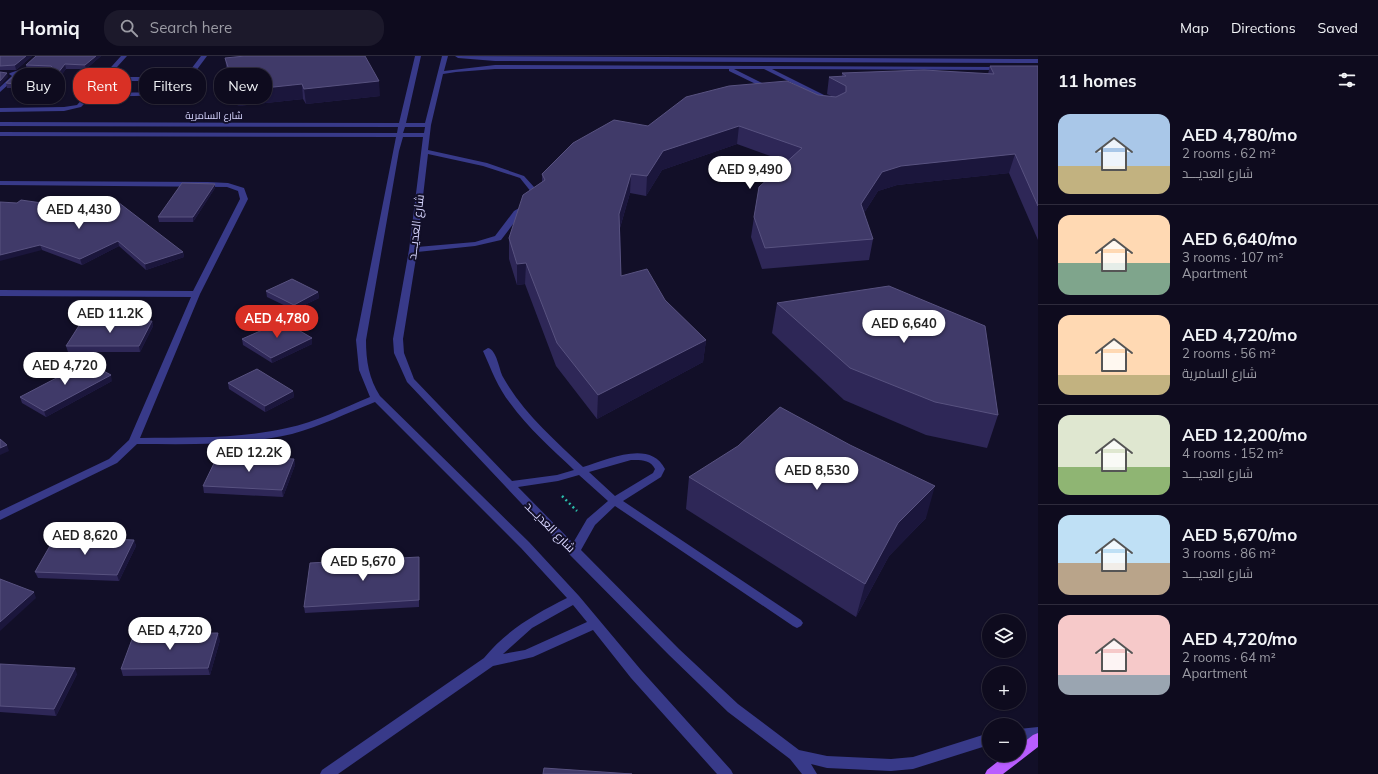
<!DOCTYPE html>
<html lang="en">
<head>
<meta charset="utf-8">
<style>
  :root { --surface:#0e0b1e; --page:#1c192b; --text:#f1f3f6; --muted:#9b9ba4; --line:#2e2b3c; --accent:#d93025 }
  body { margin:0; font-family:Mulish,Cairo,sans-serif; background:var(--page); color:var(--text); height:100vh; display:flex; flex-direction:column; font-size:15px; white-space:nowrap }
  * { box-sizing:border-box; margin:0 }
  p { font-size:13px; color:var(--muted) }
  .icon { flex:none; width:22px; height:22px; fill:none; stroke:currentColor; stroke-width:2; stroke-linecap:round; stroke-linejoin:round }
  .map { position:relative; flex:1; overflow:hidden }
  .side { display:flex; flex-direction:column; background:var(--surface); width:340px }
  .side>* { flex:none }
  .top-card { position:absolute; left:12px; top:12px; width:380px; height:36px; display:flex; gap:8px }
  .controls { position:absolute; left:982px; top:558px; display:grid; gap:8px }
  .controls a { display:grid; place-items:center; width:44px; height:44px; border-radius:50%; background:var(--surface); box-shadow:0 1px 3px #0004,0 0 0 1px var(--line); font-size:20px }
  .price { position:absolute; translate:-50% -34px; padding:0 9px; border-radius:14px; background:#fff; color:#222; font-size:13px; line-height:26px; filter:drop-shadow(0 1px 2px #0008) }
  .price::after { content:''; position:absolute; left:50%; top:24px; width:12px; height:9px; margin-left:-6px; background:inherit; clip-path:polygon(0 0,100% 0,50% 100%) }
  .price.current { background:var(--accent); color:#fff }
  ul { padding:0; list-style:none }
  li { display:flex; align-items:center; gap:12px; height:100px; padding:0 20px }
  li+li { border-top:1px solid var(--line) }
  li span { display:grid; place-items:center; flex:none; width:112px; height:80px; border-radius:12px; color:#555 }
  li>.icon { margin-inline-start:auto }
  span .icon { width:48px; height:48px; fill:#fffc; stroke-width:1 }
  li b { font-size:17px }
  h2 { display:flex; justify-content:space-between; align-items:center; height:48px; padding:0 20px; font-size:17px }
  .chip { padding:0 14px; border-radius:16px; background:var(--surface); box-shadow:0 1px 3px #0004,0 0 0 1px var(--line); font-size:14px; line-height:36px }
  .chip.current { background:var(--accent); color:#fff }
  header { display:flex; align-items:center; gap:24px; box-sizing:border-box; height:56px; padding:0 20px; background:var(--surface); border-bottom:1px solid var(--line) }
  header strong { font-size:19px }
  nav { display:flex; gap:22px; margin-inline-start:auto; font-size:14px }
  .search { width:280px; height:36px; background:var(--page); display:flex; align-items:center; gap:10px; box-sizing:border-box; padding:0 14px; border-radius:16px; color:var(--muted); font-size:15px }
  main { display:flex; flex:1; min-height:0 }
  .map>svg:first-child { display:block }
</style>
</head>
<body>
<header>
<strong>Homiq</strong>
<div class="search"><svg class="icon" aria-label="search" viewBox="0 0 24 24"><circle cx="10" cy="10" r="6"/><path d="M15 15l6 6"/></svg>Search here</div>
<nav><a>Map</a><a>Directions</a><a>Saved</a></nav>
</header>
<main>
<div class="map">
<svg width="1038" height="718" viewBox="0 0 1038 718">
  <rect width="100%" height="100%" fill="#120f28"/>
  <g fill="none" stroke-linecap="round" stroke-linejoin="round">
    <path stroke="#2bbeac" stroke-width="2.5" stroke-dasharray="2 3" stroke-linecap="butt" d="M562 440 577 455"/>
    <g fill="#383a89" fill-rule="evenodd">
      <path d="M121 0H127L108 21H185L201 0H207L178 39 91 41 81 51 64 55 0 56V52L64 51 77 49ZM105 25H183L174 36 94 37Z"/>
      <path d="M415 0H421L406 67H425L442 0H448L444 15 495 9 1005 11 1006 12 1003 14 772 13 834 44 835 45 832 47 764 13H734L774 33V35H770L729 15V13H495L456 16 443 18 431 69 428 94 487 107 524 120 544 142 520 159 501 184 475 190 417 196 403 283 404 297 414 323 512 425 557 419 574 414C552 393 528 372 510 347 498 332 491 313 483 295L488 292C497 294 499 314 503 321 523 357 554 383 583 411 607 404 650 383 665 413L661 421 623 445 801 564 803 567 801 570 797 572 793 570 615 450 595 469 581 494 679 593 738 648 799 694 827 700 891 703 913 701 989 677V689L913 713 891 715 827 712 811 708 817 718H802L790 703 728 656 669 599 570 499 407 326 394 297 393 283 409 194 423 81H403L399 95 366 284C366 305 369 323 380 340L529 486 579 540 641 614 731 714 733 718H717L631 622 593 574 533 601 493 610 338 718H320L322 714 484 602C507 574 535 558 567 542L521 492 375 346C347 357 321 370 292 378 241 390 188 388 137 388L117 407 0 464V455L109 403 129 384 191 241 0 240V234L193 235 240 143 238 135 227 131 0 129V125L208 126 228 127 244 132 248 143 200 238 140 382C189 381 239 383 287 372 316 366 343 352 370 341L359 314 356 284 396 81 0 80V76L397 77 398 71 0 70V66L399 67ZM405 71H425L424 77H403ZM428 98 483 110 520 122 536 142 514 155 495 180 475 186 417 191ZM631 404C640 404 650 403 655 413L653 417 615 440 589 416ZM579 419 608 445 587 463 573 487 518 431 558 425ZM573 549 587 566 525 594 503 598 532 572Z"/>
      <path d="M455 0 1038 3V7L495 5 458 2Z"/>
      <path d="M19 14 31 17 19 19 0 36V31L12 20 9 18 10 17Z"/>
      <path d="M1038 671V683L1019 685V673Z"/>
    </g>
    <path fill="#b95dff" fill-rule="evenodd" d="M1038 677V691L1003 718H985L987 714 1006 699H1019V690L1033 679Z"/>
  </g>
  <g fill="#2e2757">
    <path d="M0 0H32L16 14H0Z"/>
    <path d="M36 0H101L86 13H66L51 32H7L6 27 53 16V15L52 14H27L26 9Z"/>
    <path d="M225 2 380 40 306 48 303 43 238 50 227 16Z"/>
    <path d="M990 10H1038V184L1009 117 897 129 878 135 864 157 873 183 869 204 762 213 751 181 754 161 787 106 737 88 662 114 646 140 630 137 620 172 621 220 665 244 706 284 703 306 597 363 556 310 525 228 517 229 509 203V182L542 126V118L648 70 818 39 831 40 827 38 829 21 842 20V17L988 18Z"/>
    <path d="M215 128V132L193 166H159L158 161Z"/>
    <path d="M17 147 183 196 184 201 146 214 119 190 82 209 42 194Z"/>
    <path d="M266 235 318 236 319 242 294 254 267 241Z"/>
    <path d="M777 247 998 359 987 392 926 379 844 344 772 277Z"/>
    <path d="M152 265 153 270 140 296H68L66 290Z"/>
    <path d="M242 283 312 288 272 307 243 289Z"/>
    <path d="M112 325 46 361 22 347 20 341Z"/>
    <path d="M228 327 293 335 294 341 265 356 229 333Z"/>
    <path d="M294 403 295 409 283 441 204 437 203 430Z"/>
    <path d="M689 421 926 462 889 500 856 561 686 453Z"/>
    <path d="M134 484 136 490 119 525 38 522 35 516Z"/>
    <path d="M419 501V551L305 557 304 551Z"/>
    <path d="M220 584 210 619 123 620 121 613Z"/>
    <path d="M0 608 77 618 56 660 0 656Z"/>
  </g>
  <g fill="#1b163c">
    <path d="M26 0H32L16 14 15 9Z"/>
    <path d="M96 0H101L86 13 85 9Z"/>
    <path d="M65 8 66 13 51 32 50 27Z"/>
    <path d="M7 17 8 21 0 30V25Z"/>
    <path d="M379 25 380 40 306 48 304 33Z"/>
    <path d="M302 28 303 43 238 50 236 35Z"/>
    <path d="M739 70 737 88 662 114 646 140 647 120 663 95Z"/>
    <path d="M1015 98 1009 117 897 129 878 135 857 168 861 148 882 116 901 110Z"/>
    <path d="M631 118 630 137 618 178 619 158Z"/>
    <path d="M215 128V132L193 166V161Z"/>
    <path d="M118 185 119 190 82 209 80 203Z"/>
    <path d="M40 189 42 194 0 205V199Z"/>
    <path d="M183 196 184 201 146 214 145 208Z"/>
    <path d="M526 207 525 228 517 229V208Z"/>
    <path d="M318 236 319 242 294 254V249Z"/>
    <path d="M152 265 153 270 140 296 139 290Z"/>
    <path d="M312 282V288L272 307 271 302Z"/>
    <path d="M706 284 703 306 597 363 598 339Z"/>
    <path d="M111 319 112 325 46 361 44 355Z"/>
    <path d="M293 335 294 341 265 356V350Z"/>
    <path d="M7 389 9 395 0 399V392Z"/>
    <path d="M294 403 295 409 283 441 282 434Z"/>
    <path d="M935 430 926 462 889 500 856 561 865 528 898 467Z"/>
    <path d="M134 484 136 490 119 525 117 519Z"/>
    <path d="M34 536 36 542 0 575V566Z"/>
    <path d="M218 577 220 584 210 619 208 612Z"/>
    <path d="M75 612 77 618 56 660 54 653Z"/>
  </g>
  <g fill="#403a69" stroke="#585280">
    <path d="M0 0H26L15 9 0 10Z"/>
    <path d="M36 0H96L85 9 65 8 50 27 17 28 6 27 17 17 53 16 54 13 51 10 26 9Z"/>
    <path d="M245 0H365L379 25 304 33 302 28 236 35 225 2Z"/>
    <path d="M990 10H1038V150L1015 98 901 110 882 116 861 148 873 183 765 192 754 161 759 131 802 92 739 70 663 95 647 120 631 118 619 158 621 220 647 213 665 244 706 284 598 339 557 287 526 207 517 208 509 182 523 139 545 124 542 118 573 87 614 64 648 70 686 41 729 30 787 25 818 39 836 41 846 36V30L829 21 846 20 842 17 924 14 994 18Z"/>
    <path d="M0 16 7 17 0 25Z"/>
    <path d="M182 127 215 128 193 161H158Z"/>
    <path d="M114 143 183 196 145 208 118 185 80 203 40 189 0 199V146L17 147 21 144 84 153Z"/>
    <path d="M292 223 318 236 294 249 266 235Z"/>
    <path d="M889 230 985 270 998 359 935 346 850 312 777 247Z"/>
    <path d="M82 265H152L139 290H66Z"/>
    <path d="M283 265 312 282 271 302 242 283Z"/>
    <path d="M87 306 111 319 44 355 20 341Z"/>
    <path d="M257 313 293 335 265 350 228 327Z"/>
    <path d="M780 351 850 389 935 430 898 467 865 528 689 421 738 390Z"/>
    <path d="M0 383 7 389 0 392Z"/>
    <path d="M218 399 294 403 282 434 203 430Z"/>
    <path d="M55 481 134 484 117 519 35 516Z"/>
    <path d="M419 501V544L304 551 310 507Z"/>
    <path d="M0 523 34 536 0 566Z"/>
    <path d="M218 577 208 612 121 613 134 578Z"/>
    <path d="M0 608 75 612 54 653 0 650Z"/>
    <path d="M544 712 632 718H543Z"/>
  </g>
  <g text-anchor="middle" stroke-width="4" stroke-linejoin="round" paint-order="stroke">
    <g font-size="10" fill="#d8d6ff" stroke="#120f28">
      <text x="214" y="63">شارع السامرية</text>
    </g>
    <g font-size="12" fill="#d8d6ff" stroke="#120f28">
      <text transform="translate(416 171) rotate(-83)" y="4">شارع العديـــد</text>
      <text transform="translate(550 471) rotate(45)" y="4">شارع العديـــد</text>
    </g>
  </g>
</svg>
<div class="controls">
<a><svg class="icon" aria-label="layers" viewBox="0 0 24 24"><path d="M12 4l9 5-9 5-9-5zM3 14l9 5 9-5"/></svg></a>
<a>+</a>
<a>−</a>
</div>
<b class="price" style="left:750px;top:134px">AED 9,490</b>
<b class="price" style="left:79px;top:174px">AED 4,430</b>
<b class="price" style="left:110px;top:278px">AED 11.2K</b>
<b class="price current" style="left:277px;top:283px">AED 4,780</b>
<b class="price" style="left:904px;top:288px">AED 6,640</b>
<b class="price" style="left:65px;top:330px">AED 4,720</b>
<b class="price" style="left:249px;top:417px">AED 12.2K</b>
<b class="price" style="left:817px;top:435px">AED 8,530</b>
<b class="price" style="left:85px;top:500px">AED 8,620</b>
<b class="price" style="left:363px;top:526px">AED 5,670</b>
<b class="price" style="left:170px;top:595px">AED 4,720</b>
<div class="top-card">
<a class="chip">Buy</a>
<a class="chip current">Rent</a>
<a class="chip">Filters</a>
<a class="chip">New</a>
</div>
</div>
<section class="side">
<h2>11 homes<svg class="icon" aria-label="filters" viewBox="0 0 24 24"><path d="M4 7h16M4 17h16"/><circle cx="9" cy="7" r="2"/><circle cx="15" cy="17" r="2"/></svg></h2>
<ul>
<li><span style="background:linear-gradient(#a9c7e8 65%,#c2b280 0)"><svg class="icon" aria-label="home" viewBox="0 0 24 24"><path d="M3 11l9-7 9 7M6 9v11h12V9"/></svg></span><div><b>AED 4,780/mo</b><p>2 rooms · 62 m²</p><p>شارع العديـــد</p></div></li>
<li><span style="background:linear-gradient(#ffd9b3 60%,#7fa58c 0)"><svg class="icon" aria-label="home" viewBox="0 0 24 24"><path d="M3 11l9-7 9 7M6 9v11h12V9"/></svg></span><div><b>AED 6,640/mo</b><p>3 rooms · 107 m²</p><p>Apartment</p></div></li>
<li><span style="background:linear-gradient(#ffd9b3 75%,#c2b280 0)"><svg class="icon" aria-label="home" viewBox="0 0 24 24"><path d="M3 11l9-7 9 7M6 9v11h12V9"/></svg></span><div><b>AED 4,720/mo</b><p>2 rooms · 56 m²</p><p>شارع السامرية</p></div></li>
<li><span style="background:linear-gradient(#dfe7d0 65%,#8fb573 0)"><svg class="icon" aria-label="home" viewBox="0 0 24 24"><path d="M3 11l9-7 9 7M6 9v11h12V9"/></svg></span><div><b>AED 12,200/mo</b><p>4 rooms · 152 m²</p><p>شارع العديـــد</p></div></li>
<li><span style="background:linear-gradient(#bfe0f5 60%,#b9a48a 0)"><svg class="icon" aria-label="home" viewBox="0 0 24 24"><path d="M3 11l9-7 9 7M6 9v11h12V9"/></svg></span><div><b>AED 5,670/mo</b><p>3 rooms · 86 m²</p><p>شارع العديـــد</p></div></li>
<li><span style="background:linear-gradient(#f6c9c9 75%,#9aa5b1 0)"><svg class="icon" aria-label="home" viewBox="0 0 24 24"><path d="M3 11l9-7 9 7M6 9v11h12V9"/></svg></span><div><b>AED 4,720/mo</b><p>2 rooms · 64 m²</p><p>Apartment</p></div></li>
</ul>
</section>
</main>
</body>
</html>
